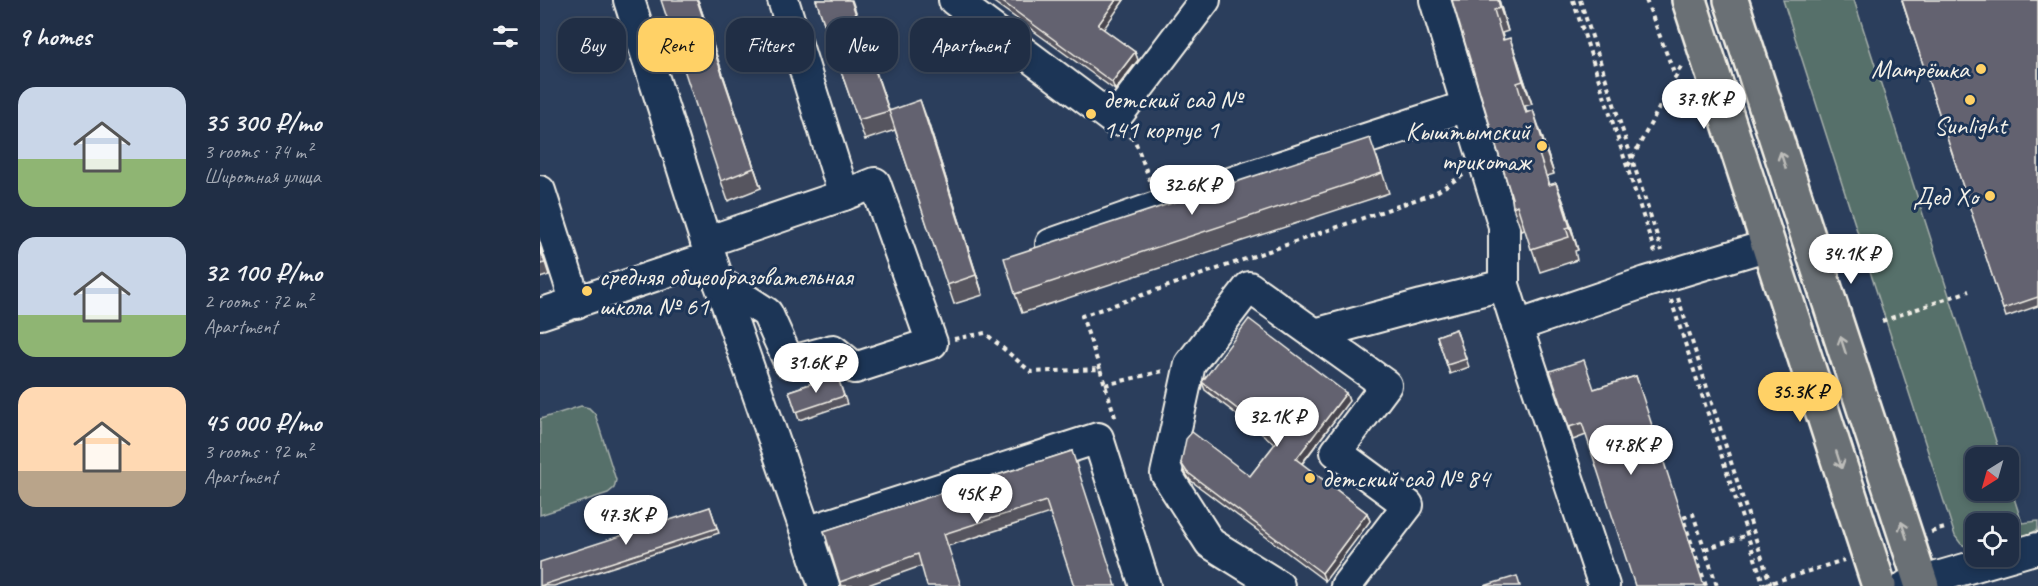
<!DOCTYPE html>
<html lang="en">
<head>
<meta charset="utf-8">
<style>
  :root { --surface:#202e45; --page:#28364c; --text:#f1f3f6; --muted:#a2a8b3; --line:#3d4a5e; --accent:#ffd166 }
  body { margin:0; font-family:Caveat,sans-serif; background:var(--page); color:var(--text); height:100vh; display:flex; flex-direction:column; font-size:22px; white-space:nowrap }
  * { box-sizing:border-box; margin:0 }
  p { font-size:20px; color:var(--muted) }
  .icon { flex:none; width:33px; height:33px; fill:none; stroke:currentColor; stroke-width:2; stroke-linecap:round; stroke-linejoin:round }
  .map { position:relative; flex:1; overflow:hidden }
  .panel { display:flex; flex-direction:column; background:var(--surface); width:540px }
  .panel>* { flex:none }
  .top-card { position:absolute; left:18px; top:18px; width:570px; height:54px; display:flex; gap:12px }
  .needle { width:39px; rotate:217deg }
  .buttons { position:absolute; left:1425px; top:447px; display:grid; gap:12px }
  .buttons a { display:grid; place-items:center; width:54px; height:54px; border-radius:12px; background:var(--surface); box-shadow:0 3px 9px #0003,0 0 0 2px var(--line); font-size:30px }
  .price { position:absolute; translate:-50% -51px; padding:0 14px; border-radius:21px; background:#fff; color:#222; font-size:20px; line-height:39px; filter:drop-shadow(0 2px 3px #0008) }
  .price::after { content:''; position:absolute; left:50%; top:36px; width:18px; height:14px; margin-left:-9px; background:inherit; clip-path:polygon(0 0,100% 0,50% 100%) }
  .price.selected { background:var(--accent); color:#111 }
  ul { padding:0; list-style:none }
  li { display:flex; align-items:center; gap:18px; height:150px; padding:0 18px }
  li span { display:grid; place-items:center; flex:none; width:168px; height:120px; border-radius:18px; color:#555 }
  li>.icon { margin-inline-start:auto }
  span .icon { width:72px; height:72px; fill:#fffc; stroke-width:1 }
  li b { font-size:26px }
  h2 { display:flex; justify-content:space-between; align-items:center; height:72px; padding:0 18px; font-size:26px }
  .pill { padding:0 21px; border-radius:18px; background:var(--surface); box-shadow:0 3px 9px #0003,0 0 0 2px var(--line); font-size:21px; line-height:54px }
  .pill.selected { background:var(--accent); color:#111 }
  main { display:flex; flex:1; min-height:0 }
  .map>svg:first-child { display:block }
</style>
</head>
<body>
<main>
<section class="panel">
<h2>9 homes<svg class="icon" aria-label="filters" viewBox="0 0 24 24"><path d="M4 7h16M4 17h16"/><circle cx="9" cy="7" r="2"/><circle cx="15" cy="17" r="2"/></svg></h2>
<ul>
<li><span style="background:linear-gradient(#c9d6e8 60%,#8fb573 0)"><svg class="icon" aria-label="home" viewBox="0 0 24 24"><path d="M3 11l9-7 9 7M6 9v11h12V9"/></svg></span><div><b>35 300 ₽/mo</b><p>3 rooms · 74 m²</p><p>Широтная улица</p></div></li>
<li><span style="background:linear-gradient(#c9d6e8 65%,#8fb573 0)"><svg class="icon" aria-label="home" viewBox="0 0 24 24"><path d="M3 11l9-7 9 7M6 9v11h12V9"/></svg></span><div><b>32 100 ₽/mo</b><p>2 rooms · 72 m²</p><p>Apartment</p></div></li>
<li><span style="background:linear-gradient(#ffd9b3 70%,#b9a48a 0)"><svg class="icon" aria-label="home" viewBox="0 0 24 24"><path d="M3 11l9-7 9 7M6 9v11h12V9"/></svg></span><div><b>45 000 ₽/mo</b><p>3 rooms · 92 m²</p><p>Apartment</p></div></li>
</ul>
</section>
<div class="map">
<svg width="1498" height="586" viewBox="0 0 1498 586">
  <rect width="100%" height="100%" fill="#2b3e5c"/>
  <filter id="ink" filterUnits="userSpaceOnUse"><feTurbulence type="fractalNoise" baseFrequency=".0167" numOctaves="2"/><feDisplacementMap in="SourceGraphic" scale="12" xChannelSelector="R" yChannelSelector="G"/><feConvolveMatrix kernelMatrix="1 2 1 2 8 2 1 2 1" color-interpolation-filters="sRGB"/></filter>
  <g filter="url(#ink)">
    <g fill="#576f6b" stroke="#a6b0aa" stroke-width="1.5">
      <path d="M1243 0H1314L1461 457 1436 458V490H1468L1469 482 1482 523 1498 521V530L1469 542 1468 524H1436L1435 551 1421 544 1415 536Z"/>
      <path d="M41 406 49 408 55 414 76 480 74 488 68 493 0 515V419Z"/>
    </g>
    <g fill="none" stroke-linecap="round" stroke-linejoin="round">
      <g stroke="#f4f1e8" stroke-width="34">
        <g id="minor">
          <path d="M89 0 166 242 304 195 243 0"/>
          <path d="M414 0 574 120 665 0"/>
          <path d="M895 0 927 106"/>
          <path d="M0 191 36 303"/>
          <path d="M166 242 179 282 227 313 249 362 293 350 315 368 392 343 335 183 304 195"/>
          <path d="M511 244 619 206 927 106 964 226V285L977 326 1106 282 1229 245"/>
          <path d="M179 282 266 532"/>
          <path d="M0 314 171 257"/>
          <path d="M977 326 1064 586"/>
          <path d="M775 334 882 305 964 285"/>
          <path d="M284 586 266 532 558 438 605 586"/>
          <path d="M739 586 670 543 626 474 650 364 709 287 846 385 796 452 868 505 806 586"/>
          <path d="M1366 586 1498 548"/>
        </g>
      </g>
      <g stroke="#f4f1e8" stroke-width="38">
        <g id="major">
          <path d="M1149 0 1339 586"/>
          <path d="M1191 0 1382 586"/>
        </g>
      </g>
      <g stroke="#f4f1e8" stroke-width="4" stroke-dasharray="4.5 4.5" stroke-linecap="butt">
        <path d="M1033 0 1116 256"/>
        <path d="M1040 0 1122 251"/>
        <path d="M1106 0 1136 78"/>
        <path d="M590 136 595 141 611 183"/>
        <path d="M1088 166 1142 65"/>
        <path d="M1138 298 1231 586"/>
        <path d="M1131 300 1224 586"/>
        <path d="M1342 321 1429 291"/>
        <path d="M414 339 445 333 491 372 560 369 576 420"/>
        <path d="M560 369 542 316 895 193 923 175"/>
        <path d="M565 385 623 371"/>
        <path d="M1391 532 1405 528"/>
        <path d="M1165 549 1208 535"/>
        <path d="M1224 585 1304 560"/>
        <path d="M1166 586 1143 518 1153 514 1177 586"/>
      </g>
      <use href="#minor" stroke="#1d3557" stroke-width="30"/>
      <use href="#major" stroke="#6b7074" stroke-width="33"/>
    </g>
    <g fill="#56545f" stroke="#f4f1e8" stroke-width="1.5">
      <path d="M158 0 221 188 188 201 181 181Z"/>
      <path d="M276 0H312L349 110 387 119 443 295 414 304 355 130 325 140Z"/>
      <path d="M451 0H584L563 29 595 52 598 60 575 90Z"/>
      <path d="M912 0H959L968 31 962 33 964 40 978 61 992 104 985 106 987 112 1001 133 1014 174 1007 176 1010 185 1016 183 1025 206 1038 250 1035 251 1037 260 1000 272 985 229 981 230 973 207 972 198Z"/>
      <path d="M1362 0H1498V306L1466 317Z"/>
      <path d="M837 157 849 193 482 313 475 294Z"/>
      <path d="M0 247 9 275 0 278Z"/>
      <path d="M916 329 929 367 910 374 897 336Z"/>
      <path d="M1010 371 1054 389 1096 376 1100 388 1046 435 1033 440Z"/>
      <path d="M297 375 307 404 259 420 249 391Z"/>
      <path d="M662 382 806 393 809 401 762 464 827 513 830 521 785 581 650 480 644 471 641 463 710 476 735 444 665 390Z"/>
      <path d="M532 451 510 513 408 546 381 566 325 586H301L284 531Z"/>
      <path d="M170 507 179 533 14 586H0Z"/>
    </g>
    <g fill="#46454e" stroke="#f4f1e8" stroke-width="1.5">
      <path d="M157 0H158L221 188 214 168Z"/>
      <path d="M576 0H584L561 33 558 25Z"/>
      <path d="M958 0H959L968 31 960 8Z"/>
      <path d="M970 38 978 61 992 104 983 81Z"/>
      <path d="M595 52 598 60 575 90 572 82Z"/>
      <path d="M380 100 387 119 443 295 436 275Z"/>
      <path d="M993 110 1001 133 1014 174 1006 152Z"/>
      <path d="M1016 183 1025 206 1038 250 1030 227Z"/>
      <path d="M806 393 809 401 759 467 756 459Z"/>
      <path d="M827 513 830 521 785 581 782 573Z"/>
    </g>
    <g fill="#64626f" stroke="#f4f1e8" stroke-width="1.5">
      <path d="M121 0H157L214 168 181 181Z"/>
      <path d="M276 0H311L349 111 318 120Z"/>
      <path d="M460 0H576L558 25 595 52 572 82Z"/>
      <path d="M912 0H958L960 8 954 10 963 40 970 38 983 81 977 83 986 113 993 110 1006 152 999 154 1009 185 1016 183 1030 227 1026 228 1029 237 991 249 977 205 973 207 972 198Z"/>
      <path d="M1362 0H1498V297L1463 309Z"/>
      <path d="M380 100 436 275 407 285 349 111Z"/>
      <path d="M830 138 842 173 475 294 464 258Z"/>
      <path d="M0 249 5 263 0 264Z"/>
      <path d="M709 319 806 393 756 459 827 513 782 573 647 472 641 463 646 439 652 432 710 476 738 440 662 382Z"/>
      <path d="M916 329 926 359 907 365 897 336Z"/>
      <path d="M1044 360 1054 389 1096 376 1164 586H1095L1042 423 1029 427 1010 371Z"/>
      <path d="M297 375 304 396 256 412 249 391Z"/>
      <path d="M532 451 576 586H534L506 501 404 534 421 586H387L378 554 300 582 284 531Z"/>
      <path d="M170 507 177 528 0 586V562Z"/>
      <path d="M977 576 980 586H944Z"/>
    </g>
    <defs><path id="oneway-shaft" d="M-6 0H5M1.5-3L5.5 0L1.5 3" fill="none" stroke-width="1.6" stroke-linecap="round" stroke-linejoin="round" transform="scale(1.5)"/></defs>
    <g stroke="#bdbdba">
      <use href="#oneway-shaft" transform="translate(1243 160) rotate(-108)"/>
      <use href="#oneway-shaft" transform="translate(1303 345) rotate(-108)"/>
      <use href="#oneway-shaft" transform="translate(1299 460) rotate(72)"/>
      <use href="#oneway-shaft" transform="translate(1364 530) rotate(-108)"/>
    </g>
  </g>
  <g fill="#ffd166" stroke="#1d3557" stroke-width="2">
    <circle cx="1441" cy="69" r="6"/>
    <circle cx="1430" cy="100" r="6"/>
    <circle cx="551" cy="114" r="6"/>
    <circle cx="1002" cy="146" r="6"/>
    <circle cx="1450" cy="196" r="6"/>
    <circle cx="47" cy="291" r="6"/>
    <circle cx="770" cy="478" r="6"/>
  </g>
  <g text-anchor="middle" stroke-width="6" stroke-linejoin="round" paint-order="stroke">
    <g font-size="26" fill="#f4f1e8" stroke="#1d3557" text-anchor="end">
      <text x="1429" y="78">Матрёшка</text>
      <text x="563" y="108" text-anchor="start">детский сад №<tspan x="563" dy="30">141 корпус 1</tspan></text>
      <text x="1430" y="134" text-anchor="middle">Sunlight</text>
      <text x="990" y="140">Кыштымский<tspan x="990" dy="30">трикотаж</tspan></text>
      <text x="1438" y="205">Дед Хо</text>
      <text x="59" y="285" text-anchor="start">средняя общеобразовательная<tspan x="59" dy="30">школа № 61</tspan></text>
      <text x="782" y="487" text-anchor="start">детский сад № 84</text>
    </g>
  </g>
</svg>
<div class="buttons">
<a><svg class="needle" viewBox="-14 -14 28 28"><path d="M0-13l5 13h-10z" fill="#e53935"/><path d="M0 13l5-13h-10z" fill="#a2a8b3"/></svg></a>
<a><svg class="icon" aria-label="locate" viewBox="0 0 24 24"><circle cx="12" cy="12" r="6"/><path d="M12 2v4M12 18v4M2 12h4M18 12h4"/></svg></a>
</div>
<b class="price" style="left:1164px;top:130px">37.9K ₽</b>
<b class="price" style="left:652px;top:216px">32.6K ₽</b>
<b class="price" style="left:1311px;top:285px">34.1K ₽</b>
<b class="price" style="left:276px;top:394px">31.6K ₽</b>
<b class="price selected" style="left:1260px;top:423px">35.3K ₽</b>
<b class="price" style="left:737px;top:448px">32.1K ₽</b>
<b class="price" style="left:1091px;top:476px">47.8K ₽</b>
<b class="price" style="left:437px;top:525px">45K ₽</b>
<b class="price" style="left:86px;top:546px">47.3K ₽</b>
<div class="top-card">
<a class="pill">Buy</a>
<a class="pill selected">Rent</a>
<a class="pill">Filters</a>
<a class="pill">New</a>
<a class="pill">Apartment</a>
</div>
</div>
</main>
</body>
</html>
